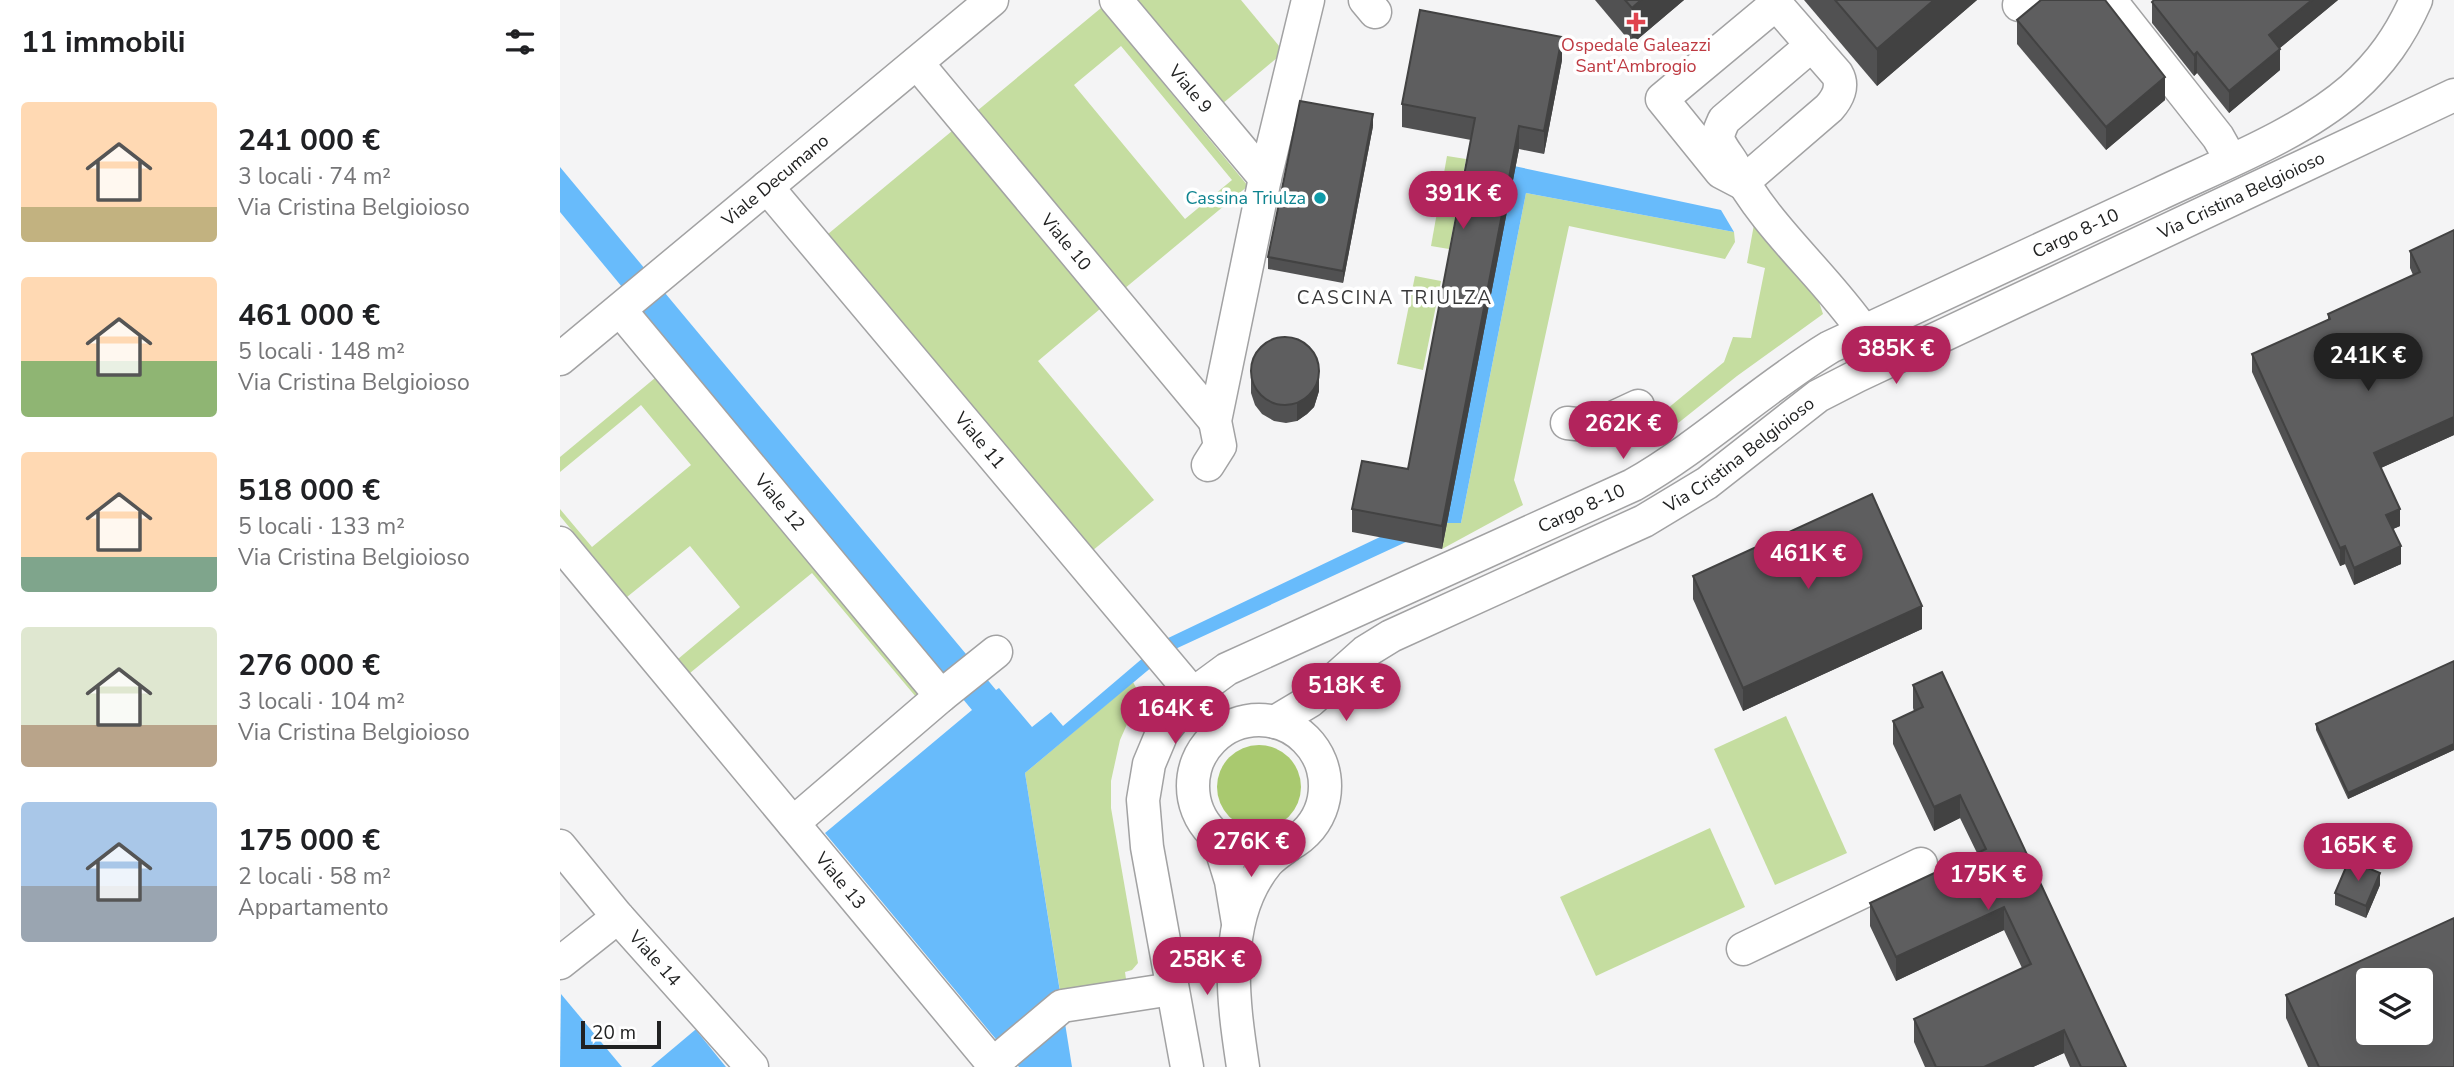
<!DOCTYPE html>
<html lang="it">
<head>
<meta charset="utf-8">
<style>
  :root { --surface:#fff; --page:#f6f6f6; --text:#202124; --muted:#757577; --accent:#b2245c }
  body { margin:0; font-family:"Nunito Sans",sans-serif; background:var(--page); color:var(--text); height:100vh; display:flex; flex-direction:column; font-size:26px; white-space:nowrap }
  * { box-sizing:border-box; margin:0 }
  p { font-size:23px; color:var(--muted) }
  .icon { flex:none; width:38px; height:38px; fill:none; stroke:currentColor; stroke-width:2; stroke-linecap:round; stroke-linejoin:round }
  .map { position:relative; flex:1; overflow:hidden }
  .sheet { display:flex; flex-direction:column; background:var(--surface); width:560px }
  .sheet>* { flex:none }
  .tools { position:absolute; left:1796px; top:968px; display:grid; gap:14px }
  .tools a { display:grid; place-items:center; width:77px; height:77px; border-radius:7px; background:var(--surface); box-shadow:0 7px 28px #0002; font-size:35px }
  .scale { position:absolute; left:21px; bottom:18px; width:80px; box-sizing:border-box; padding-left:7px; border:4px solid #212222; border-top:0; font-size:19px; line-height:24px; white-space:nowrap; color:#212222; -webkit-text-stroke:5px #fff; paint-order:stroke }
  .price { position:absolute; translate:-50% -60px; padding:0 16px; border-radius:24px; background:var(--accent); color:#fff; font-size:23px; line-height:46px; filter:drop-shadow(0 2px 4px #0008) }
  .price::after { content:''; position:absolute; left:50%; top:42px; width:21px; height:16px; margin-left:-10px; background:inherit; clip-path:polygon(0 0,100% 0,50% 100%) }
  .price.active { background:#222; color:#fff }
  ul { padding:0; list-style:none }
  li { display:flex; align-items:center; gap:21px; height:175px; padding:0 21px }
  li span { display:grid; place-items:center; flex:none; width:196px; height:140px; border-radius:7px; color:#555 }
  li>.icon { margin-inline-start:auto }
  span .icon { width:84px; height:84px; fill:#fffc; stroke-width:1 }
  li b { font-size:30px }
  h2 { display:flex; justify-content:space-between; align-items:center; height:84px; padding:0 21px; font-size:30px }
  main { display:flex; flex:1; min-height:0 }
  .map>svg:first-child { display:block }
</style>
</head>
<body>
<main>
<section class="sheet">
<h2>11 immobili<svg class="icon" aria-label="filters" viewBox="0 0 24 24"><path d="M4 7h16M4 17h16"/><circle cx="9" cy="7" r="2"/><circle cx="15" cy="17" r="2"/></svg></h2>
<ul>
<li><span style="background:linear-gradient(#ffd9b3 75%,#c2b280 0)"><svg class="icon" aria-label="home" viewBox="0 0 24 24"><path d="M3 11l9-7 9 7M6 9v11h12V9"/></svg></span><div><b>241 000 €</b><p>3 locali · 74 m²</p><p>Via Cristina Belgioioso</p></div></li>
<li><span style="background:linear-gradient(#ffd9b3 60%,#8fb573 0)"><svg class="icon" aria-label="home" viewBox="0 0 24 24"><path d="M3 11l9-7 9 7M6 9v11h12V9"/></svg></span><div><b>461 000 €</b><p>5 locali · 148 m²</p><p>Via Cristina Belgioioso</p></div></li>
<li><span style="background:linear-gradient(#ffd9b3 75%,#7fa58c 0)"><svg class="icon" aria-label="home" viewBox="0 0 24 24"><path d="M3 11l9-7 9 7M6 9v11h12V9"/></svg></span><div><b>518 000 €</b><p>5 locali · 133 m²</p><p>Via Cristina Belgioioso</p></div></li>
<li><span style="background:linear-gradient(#dfe7d0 70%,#b9a48a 0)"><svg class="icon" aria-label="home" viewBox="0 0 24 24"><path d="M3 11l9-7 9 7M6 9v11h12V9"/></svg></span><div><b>276 000 €</b><p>3 locali · 104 m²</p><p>Via Cristina Belgioioso</p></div></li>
<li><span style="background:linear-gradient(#a9c7e8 60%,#9aa5b1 0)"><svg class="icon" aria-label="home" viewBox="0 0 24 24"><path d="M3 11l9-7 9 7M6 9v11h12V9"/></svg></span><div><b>175 000 €</b><p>2 locali · 58 m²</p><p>Appartamento</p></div></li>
</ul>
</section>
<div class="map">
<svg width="1894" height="1067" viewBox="0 0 1894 1067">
  <rect width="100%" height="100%" fill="#f4f4f5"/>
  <g fill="#c5dda0" fill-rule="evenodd">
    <path d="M575 0H681L724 52 662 104Z"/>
    <path d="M541 8 688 186 564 289 417 111ZM561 46 672 180 625 219 514 85Z"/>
    <path d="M392 131 540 309 478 361 594 500 532 551 268 234Z"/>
    <path d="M887 156 906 159 889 249 871 246Z"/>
    <path d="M966 193 1174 232 1175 242 1165 259 1009 226 954 480 963 505 882 549 887 523H901Z"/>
    <path d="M1195 219 1258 299 1263 314 1177 376 1107 432 1096 418 1164 362 1173 337 1191 338 1205 268 1187 263Z"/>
    <path d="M855 276 881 281 863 370 837 364Z"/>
    <path d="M95 378 358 694 356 697 252 573 130 673 118 659 180 607 130 546 67 597 0 516V509L32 547 131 465 81 405 0 472V457Z"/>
    <path d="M573 682 580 695 560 740 551 781V808L578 963 572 970 565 972 566 979 500 991 465 773Z"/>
    <path d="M1226 716 1287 853 1215 885 1154 749Z"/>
    <path d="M1150 828 1185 907 1036 976 1000 897Z"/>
  </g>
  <circle fill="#a9c96f" cx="699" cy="787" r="42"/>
  <g fill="#68bbfb">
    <path d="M954 166 1161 210 1174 232 966 193 901 523H887L611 651 465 773 512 1067H459L265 833 412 710 0 212V167L436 690 439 688 472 727 491 712 503 726 604 640 889 504Z"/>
    <path d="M1 994 62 1067H0Z"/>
    <path d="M136 1030 166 1067H91L135 1030Z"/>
  </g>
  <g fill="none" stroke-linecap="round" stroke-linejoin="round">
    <g stroke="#a2a2a3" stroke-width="35">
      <g id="minor">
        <path id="s1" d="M556 0 705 178"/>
        <path d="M805 0 815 12"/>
        <path d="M1550 0 1658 137 1671 160"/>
        <path d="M1216 4 1277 74C1284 86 1278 98 1269 108L1182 183 1161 172 1102 99Z"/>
        <path d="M1459 5 1465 0"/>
        <path d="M1252 45 1164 120C1161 127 1157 134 1159 141 1162 149 1169 157 1173 164 1205 227 1264 274 1304 332"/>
        <path id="s2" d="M357 63 655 421"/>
        <path id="s3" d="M207 187 633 694"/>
        <path id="s4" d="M60 310 381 696"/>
        <path id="s5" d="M0 359 432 0"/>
        <path d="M1007 423 1035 426 1078 406"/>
        <path d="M648 465 660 446 655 421 705 178 748 0"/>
        <path id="s6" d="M0 543 433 1064 502 1006 612 989"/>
        <circle cx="699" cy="786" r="66"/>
        <path id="s7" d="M715 722 750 701 805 652 831 636 1084 521 1147 483 1258 396 1297 376 1894 95"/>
        <path d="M233 823 381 696 436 652"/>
        <path d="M658 839 671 881 678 923"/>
        <path id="s8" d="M0 846 58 917 192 1067"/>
        <path d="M1183 949 1361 864"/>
        <path d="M0 963 58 917"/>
        <path id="s9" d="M627 1067 587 847 583 800 589 764 602 733 633 694 667 669 1073 485C1143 445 1201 389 1270 347 1379 297 1488 246 1597 195 1660 165 1739 135 1792 89 1821 63 1840 36 1856 0"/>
        <path d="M683 1067C673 1001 661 919 707 863 713 856 721 851 728 846"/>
      </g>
    </g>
    <use href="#minor" stroke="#fff" stroke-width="32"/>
  </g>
  <g fill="#515152">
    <path d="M1035 0H1124L1072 44Z"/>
    <path d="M1244 0H1417L1317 86Z"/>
    <path d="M1594 0H1778L1720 48V70L1669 113 1637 73 1634 76 1592 23V2Z"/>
    <path d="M1457 20 1605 100 1546 150 1457 44Z"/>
    <path d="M1002 60 984 154 959 149 882 549 792 532V509L848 469 911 140 842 127V104Z"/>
    <path d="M813 126 783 283 708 269V257Z"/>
    <path d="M1894 230V435L1821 468 1840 526 1833 529 1841 564 1794 585 1785 564 1780 566 1692 372V354L1768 320V314L1853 275 1850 268V251Z"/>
    <path d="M691 376 759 391 754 407 747 414 737 421 726 423 714 421 702 414 695 405 691 393Z"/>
    <path d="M1133 576 1362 629 1183 711 1133 599Z"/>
    <path d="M1894 661V750L1788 799 1756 730V724Z"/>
    <path d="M1353 685 1566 1067H1510L1504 1053 1473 1067H1365L1354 1042V1019L1462 968 1444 930 1336 981 1310 926V903L1417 853 1400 818 1374 831 1333 744V721L1354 711 1353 708Z"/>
    <path d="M1820 885 1806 918 1775 905V893Z"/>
    <path d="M1726 995 1894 1067H1748L1726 1018Z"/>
  </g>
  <g fill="#424242">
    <path d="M1081 0H1124L1072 44V8Z"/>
    <path d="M1374 0H1417L1317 86V49Z"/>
    <path d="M1752 0H1778L1709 57V35Z"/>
    <path d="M1002 37V60L984 154V131Z"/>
    <path d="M1720 49V70L1669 113V91Z"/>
    <path d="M1637 52V73L1634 76V55Z"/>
    <path d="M1605 77V100L1546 150V127Z"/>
    <path d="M813 114V126L783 283V271Z"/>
    <path d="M959 126V149L882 549V526Z"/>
    <path d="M759 373V391L754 407 747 414 737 421V403Z"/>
    <path d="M1894 417V435L1814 471V453Z"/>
    <path d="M1840 509V526L1826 532V515Z"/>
    <path d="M1785 546V564L1780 566V548Z"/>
    <path d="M1841 546V564L1794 585V568Z"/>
    <path d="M1362 606V629L1183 711V688Z"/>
    <path d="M1894 744V750L1788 799V793Z"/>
    <path d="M1400 795V818L1374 831V807Z"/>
    <path d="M1820 873V885L1806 918V906Z"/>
    <path d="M1444 907V930L1336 981V957Z"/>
    <path d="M1504 1030V1053L1473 1067H1424Z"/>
  </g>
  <g fill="#5e5e5f" stroke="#424242" stroke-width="2" fill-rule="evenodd">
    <path d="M1065 0H1081L1072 8Z"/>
    <path d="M1275 0H1374L1317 49Z"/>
    <path d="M1481 0H1545L1605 77 1546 127 1457 20Z"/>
    <path d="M1594 0H1752L1709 35 1720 49 1669 91 1637 52 1634 55 1592 2Z"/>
    <path d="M860 10 1002 37 984 131 959 126 882 526 792 509 802 461 848 469 915 118 842 104Z"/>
    <path d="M740 101 813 114 783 271 708 257Z"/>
    <path d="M1894 230V417L1814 453 1840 509 1826 515 1841 546 1794 568 1785 546 1780 548 1692 354 1770 319 1768 314 1860 272 1850 251Z"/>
    <circle cx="725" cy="371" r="34"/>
    <path d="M1312 494 1362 606 1183 688 1133 576Z"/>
    <path d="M1894 661V744L1788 793 1756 724Z"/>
    <path d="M1382 672 1566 1067H1521L1504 1030 1424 1067H1376L1354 1019 1471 964 1444 907 1336 957 1310 903 1426 849 1400 795 1374 807 1333 721 1363 707 1353 685Z"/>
    <path d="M1789 860 1820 873 1806 906 1775 893Z"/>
    <path d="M1894 918V1067H1759L1726 995ZM1808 980H1860V1032H1808Z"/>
  </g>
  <path fill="#e0444e" stroke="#fff" stroke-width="2.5" d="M1072.5 11.5h7v7h7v7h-7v7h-7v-7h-7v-7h7z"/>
  <circle fill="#0f9aa8" stroke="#fff" stroke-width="2.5" cx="760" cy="198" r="7"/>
  <g text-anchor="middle" stroke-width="7" stroke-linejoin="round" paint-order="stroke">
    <g font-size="18" fill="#be3a42" stroke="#fff">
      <text x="1076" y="51">Ospedale Galeazzi<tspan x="1076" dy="21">Sant'Ambrogio</tspan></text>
    </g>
    <g font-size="18" fill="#212222" stroke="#fff">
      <text dy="6" stroke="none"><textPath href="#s1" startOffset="116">Viale 9</textPath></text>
      <text dy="6" stroke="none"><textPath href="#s5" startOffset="280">Viale Decumano</textPath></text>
      <text dy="6" stroke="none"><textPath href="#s7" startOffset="1106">Via Cristina Belgioioso</textPath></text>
      <text dy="6" stroke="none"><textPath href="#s9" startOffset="1390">Cargo 8-10</textPath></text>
      <text dy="6" stroke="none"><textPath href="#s2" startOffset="233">Viale 10</textPath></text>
      <text dy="6" stroke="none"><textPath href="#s3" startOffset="331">Viale 11</textPath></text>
      <text dy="6" stroke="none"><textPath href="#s7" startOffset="539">Via Cristina Belgioioso</textPath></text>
      <text dy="6" stroke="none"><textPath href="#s4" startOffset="250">Viale 12</textPath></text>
      <text dy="6" stroke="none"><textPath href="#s9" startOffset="822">Cargo 8-10</textPath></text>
      <text dy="6" stroke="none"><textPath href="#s6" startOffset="439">Viale 13</textPath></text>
      <text dy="6" stroke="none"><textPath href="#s8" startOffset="147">Viale 14</textPath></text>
    </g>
    <g font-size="18" fill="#0d838f" stroke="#fff" text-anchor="end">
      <text x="746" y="204">Cassina Triulza</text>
    </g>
    <g font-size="19" letter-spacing="2" fill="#383839" stroke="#fff">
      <text x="835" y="304">CASCINA TRIULZA</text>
    </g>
  </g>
</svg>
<div class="tools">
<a><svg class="icon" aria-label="layers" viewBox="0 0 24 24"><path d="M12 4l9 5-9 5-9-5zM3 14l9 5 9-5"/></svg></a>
</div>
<div class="scale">20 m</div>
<b class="price" style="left:903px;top:231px">391K €</b>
<b class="price" style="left:1336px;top:386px">385K €</b>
<b class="price active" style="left:1808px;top:393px">241K €</b>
<b class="price" style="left:1063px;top:461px">262K €</b>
<b class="price" style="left:1248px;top:591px">461K €</b>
<b class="price" style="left:786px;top:723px">518K €</b>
<b class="price" style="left:615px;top:746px">164K €</b>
<b class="price" style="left:691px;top:879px">276K €</b>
<b class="price" style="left:1798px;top:883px">165K €</b>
<b class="price" style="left:1428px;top:912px">175K €</b>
<b class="price" style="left:647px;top:997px">258K €</b>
</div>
</main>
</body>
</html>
